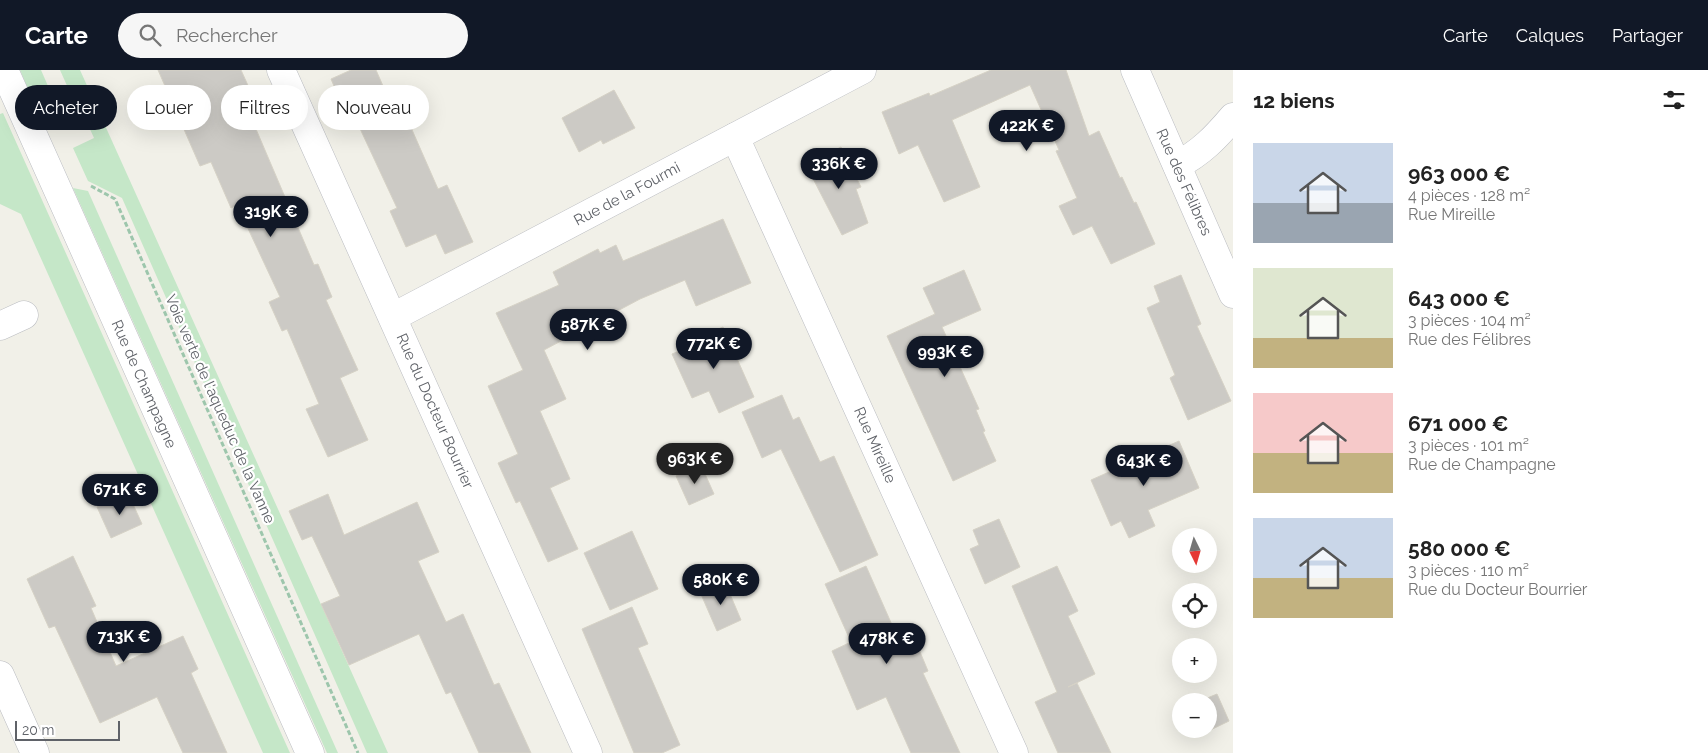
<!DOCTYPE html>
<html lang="fr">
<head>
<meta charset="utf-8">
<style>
  :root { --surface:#fff; --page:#f6f6f6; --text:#222; --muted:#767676; --accent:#111827 }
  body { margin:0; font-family:Raleway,sans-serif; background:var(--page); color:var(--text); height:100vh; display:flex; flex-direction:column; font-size:19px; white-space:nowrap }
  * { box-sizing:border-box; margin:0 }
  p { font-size:16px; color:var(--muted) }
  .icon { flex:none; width:28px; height:28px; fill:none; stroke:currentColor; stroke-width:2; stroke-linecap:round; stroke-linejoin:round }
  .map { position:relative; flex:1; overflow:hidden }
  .panel { display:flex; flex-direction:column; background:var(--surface); width:475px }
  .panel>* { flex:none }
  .top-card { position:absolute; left:15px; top:15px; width:475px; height:45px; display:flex; gap:10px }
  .needle { width:32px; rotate:175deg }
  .tools { position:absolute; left:1172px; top:458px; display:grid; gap:10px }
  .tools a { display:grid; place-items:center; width:45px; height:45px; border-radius:50%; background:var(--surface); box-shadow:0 5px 20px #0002; font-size:25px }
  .scale { position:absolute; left:15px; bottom:12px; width:105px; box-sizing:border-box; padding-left:5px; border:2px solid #5f6268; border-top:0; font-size:14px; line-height:18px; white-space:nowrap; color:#5f6268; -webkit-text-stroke:4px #fff; paint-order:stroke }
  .price { position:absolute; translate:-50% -42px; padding:0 11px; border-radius:18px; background:var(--accent); color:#fff; font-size:16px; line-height:32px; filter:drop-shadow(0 1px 2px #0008) }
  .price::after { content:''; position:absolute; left:50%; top:30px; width:15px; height:11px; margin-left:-8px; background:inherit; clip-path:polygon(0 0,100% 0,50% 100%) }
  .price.on { background:#222; color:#fff }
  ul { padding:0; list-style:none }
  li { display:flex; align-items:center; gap:15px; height:125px; padding:0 20px }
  li span { display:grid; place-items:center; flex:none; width:140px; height:100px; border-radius:0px; color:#555 }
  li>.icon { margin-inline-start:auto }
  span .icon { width:60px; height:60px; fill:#fffc; stroke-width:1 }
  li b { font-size:21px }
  h2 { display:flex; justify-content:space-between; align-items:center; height:60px; padding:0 20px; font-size:21px }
  .tag { padding:0 18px; border-radius:22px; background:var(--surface); box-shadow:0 5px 20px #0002; font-size:18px; line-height:45px }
  .tag.on { background:var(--accent); color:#fff }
  header { display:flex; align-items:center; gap:30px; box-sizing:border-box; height:70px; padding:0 25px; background:var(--accent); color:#fff }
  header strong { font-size:24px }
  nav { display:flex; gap:28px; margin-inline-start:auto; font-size:18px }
  .search { width:350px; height:45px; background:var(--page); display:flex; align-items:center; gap:12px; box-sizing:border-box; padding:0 18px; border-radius:28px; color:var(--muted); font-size:19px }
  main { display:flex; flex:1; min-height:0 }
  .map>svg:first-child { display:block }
</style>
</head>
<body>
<header>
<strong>Carte</strong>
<div class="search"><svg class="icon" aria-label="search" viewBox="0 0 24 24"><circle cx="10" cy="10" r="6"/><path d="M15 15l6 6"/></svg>Rechercher</div>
<nav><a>Carte</a><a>Calques</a><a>Partager</a></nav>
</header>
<main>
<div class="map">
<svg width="1233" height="683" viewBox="0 0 1233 683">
  <rect width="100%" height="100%" fill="#f1f0e8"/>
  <g fill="#c5e7c8">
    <path d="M20 0H41L48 16 29 21Z"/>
    <path d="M60 0H80L388 683H367L122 128 88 111 73 78 94 68 84 46 81 47Z"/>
    <path d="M3 43 290 683H263L21 144 0 134V44Z"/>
    <path d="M73 118 88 121 338 683H327Z"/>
  </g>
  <g fill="#cccac5" stroke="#d6d2c6">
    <path d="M158 0H241L255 31 250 33 255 42 250 45 314 195 318 194 332 227 326 230 358 300 340 308 368 370 328 387 306 339 319 334 287 259 282 261 269 232 280 227 237 135 231 138 211 92 200 96Z"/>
    <path d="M351 0H376L401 57 409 53 438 119 447 115 473 172 445 184 436 164 406 177 390 141 397 138 356 50 350 53 331 9Z"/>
    <path d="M991 0H1066L1089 66 1099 61 1120 108 1122 107 1134 133 1136 132 1155 174 1111 194 1092 156 1073 165 1059 136 1077 128 1056 81 1059 80 1030 15 952 50 980 117 944 132 918 75 899 84 882 42 929 23 930 26Z"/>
    <path d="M614 20 635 58 603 74 601 70 579 82 562 48Z"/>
    <path d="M841 77 861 117 856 119 868 153 842 165 806 95Z"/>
    <path d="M723 149 751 213 696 236 685 210 640 229 544 280 566 329 540 341 570 409 550 418 578 479 548 492 520 431 516 433 498 393 518 384 488 316 523 300 496 243 559 215 553 202 598 179 600 183 616 175 623 191Z"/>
    <path d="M964 200 981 240 942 257 979 339 976 340 985 361 983 362 996 391 953 411 887 266 935 244 923 218Z"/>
    <path d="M1181 205 1201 254 1197 256 1231 331 1188 350 1170 308 1175 305 1147 238 1160 232 1154 216Z"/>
    <path d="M723 257 754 327 719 343 709 321 692 328 672 284 689 277 687 272Z"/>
    <path d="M782 325 793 350 799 347 820 392 834 386 878 485 840 502 781 379 762 388 742 342Z"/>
    <path d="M1179 371 1199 418 1148 440 1155 456 1129 468 1121 451 1111 456 1091 410Z"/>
    <path d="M701 395 714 424 689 435 676 406Z"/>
    <path d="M128 423 142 454 111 468 97 437Z"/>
    <path d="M328 424 344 465 417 432 439 482 418 491 446 552 463 544 494 615 499 613 531 683H479L451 622 446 624 419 564 349 595 321 534 340 526 312 466 302 470 289 441Z"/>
    <path d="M999 449 1020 497 985 514 970 479 979 475 973 460Z"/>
    <path d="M632 461 658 519 610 540 584 483Z"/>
    <path d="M73 486 96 536 91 538 116 596 183 566 198 599 191 603 227 683H183L157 627 100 653 55 556 49 558 27 509Z"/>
    <path d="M866 496 896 564 910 558 928 601 923 603 960 683H911L886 627 857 640 832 581 851 572 825 514Z"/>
    <path d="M1057 496 1078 541 1068 546 1095 604 1068 617 1077 613 1111 683H1058L1035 632 1057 622 1012 516Z"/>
    <path d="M724 510 741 550 717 561 700 522Z"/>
    <path d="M632 537 648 574 638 578 680 675 662 683H634L582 559Z"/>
    <path d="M1217 624 1229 651 1200 665 1197 659H1209V631H1200Z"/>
  </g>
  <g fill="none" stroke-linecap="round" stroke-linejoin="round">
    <g stroke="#babcc1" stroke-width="29">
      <g id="street">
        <path d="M281 0 588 683"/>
        <path d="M1135 0 1233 224"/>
        <path d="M735 67 1014 683"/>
        <path d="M1177 95C1201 83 1216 67 1233 47"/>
        <path d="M393 247 862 0"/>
        <path d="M0 256 24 245"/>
        <path d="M0 605 35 683"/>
      </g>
    </g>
    <g stroke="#bbbdc3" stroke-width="29">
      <path id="secondary" d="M4 0 310 683"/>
    </g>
    <path stroke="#9dc6ac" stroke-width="3" stroke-dasharray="5 2.5" stroke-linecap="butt" d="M91 116 115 129 358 683"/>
    <use href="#street" stroke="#fff" stroke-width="28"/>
    <use href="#secondary" stroke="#fff" stroke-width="28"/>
  </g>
  <g text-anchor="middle" stroke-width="4.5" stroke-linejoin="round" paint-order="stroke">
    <g font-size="15" fill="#5f6268" stroke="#fff">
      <text transform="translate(1184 112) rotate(66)" y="5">Rue des Félibres</text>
      <text transform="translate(627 124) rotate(-28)" y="5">Rue de la Fourmi</text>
      <text transform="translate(144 314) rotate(66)" y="5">Rue de Champagne</text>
      <text transform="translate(220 339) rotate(66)" y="5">Voie verte de l'aqueduc de la Vanne</text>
      <text transform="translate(435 341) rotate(66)" y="5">Rue du Docteur Bourrier</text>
      <text transform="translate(875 375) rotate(66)" y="5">Rue Mireille</text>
    </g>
  </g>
</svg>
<div class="tools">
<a><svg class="needle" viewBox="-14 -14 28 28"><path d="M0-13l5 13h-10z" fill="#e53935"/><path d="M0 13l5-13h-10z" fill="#767676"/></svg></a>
<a><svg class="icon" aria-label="locate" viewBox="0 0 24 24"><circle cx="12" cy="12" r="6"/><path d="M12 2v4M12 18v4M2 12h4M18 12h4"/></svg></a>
<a>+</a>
<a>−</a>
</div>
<div class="scale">20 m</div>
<b class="price" style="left:1027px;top:82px">422K €</b>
<b class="price" style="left:839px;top:120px">336K €</b>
<b class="price" style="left:271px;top:168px">319K €</b>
<b class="price" style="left:588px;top:281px">587K €</b>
<b class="price" style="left:714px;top:300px">772K €</b>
<b class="price" style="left:945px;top:308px">993K €</b>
<b class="price on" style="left:695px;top:415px">963K €</b>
<b class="price" style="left:1144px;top:417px">643K €</b>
<b class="price" style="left:120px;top:446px">671K €</b>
<b class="price" style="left:721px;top:536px">580K €</b>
<b class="price" style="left:124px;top:593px">713K €</b>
<b class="price" style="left:887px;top:595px">478K €</b>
<div class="top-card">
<a class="tag on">Acheter</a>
<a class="tag">Louer</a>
<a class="tag">Filtres</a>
<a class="tag">Nouveau</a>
</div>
</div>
<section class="panel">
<h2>12 biens<svg class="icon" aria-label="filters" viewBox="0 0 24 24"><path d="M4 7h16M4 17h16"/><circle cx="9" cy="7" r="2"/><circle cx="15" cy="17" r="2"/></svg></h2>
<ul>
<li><span style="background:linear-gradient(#c9d6e8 60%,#9aa5b1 0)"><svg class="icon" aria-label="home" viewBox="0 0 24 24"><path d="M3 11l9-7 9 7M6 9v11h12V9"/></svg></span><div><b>963 000 €</b><p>4 pièces · 128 m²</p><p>Rue Mireille</p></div></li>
<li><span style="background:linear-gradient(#dfe7d0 70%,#c2b280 0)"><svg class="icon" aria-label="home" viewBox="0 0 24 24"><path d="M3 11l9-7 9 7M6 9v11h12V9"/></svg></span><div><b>643 000 €</b><p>3 pièces · 104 m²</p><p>Rue des Félibres</p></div></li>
<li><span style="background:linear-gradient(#f6c9c9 60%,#c2b280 0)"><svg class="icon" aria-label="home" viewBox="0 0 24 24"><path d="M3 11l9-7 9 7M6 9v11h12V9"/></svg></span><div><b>671 000 €</b><p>3 pièces · 101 m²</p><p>Rue de Champagne</p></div></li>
<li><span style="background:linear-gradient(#c9d6e8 60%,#c2b280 0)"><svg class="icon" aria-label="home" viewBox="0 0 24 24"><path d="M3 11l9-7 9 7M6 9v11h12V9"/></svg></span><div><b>580 000 €</b><p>3 pièces · 110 m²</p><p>Rue du Docteur Bourrier</p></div></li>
</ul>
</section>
</main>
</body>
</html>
